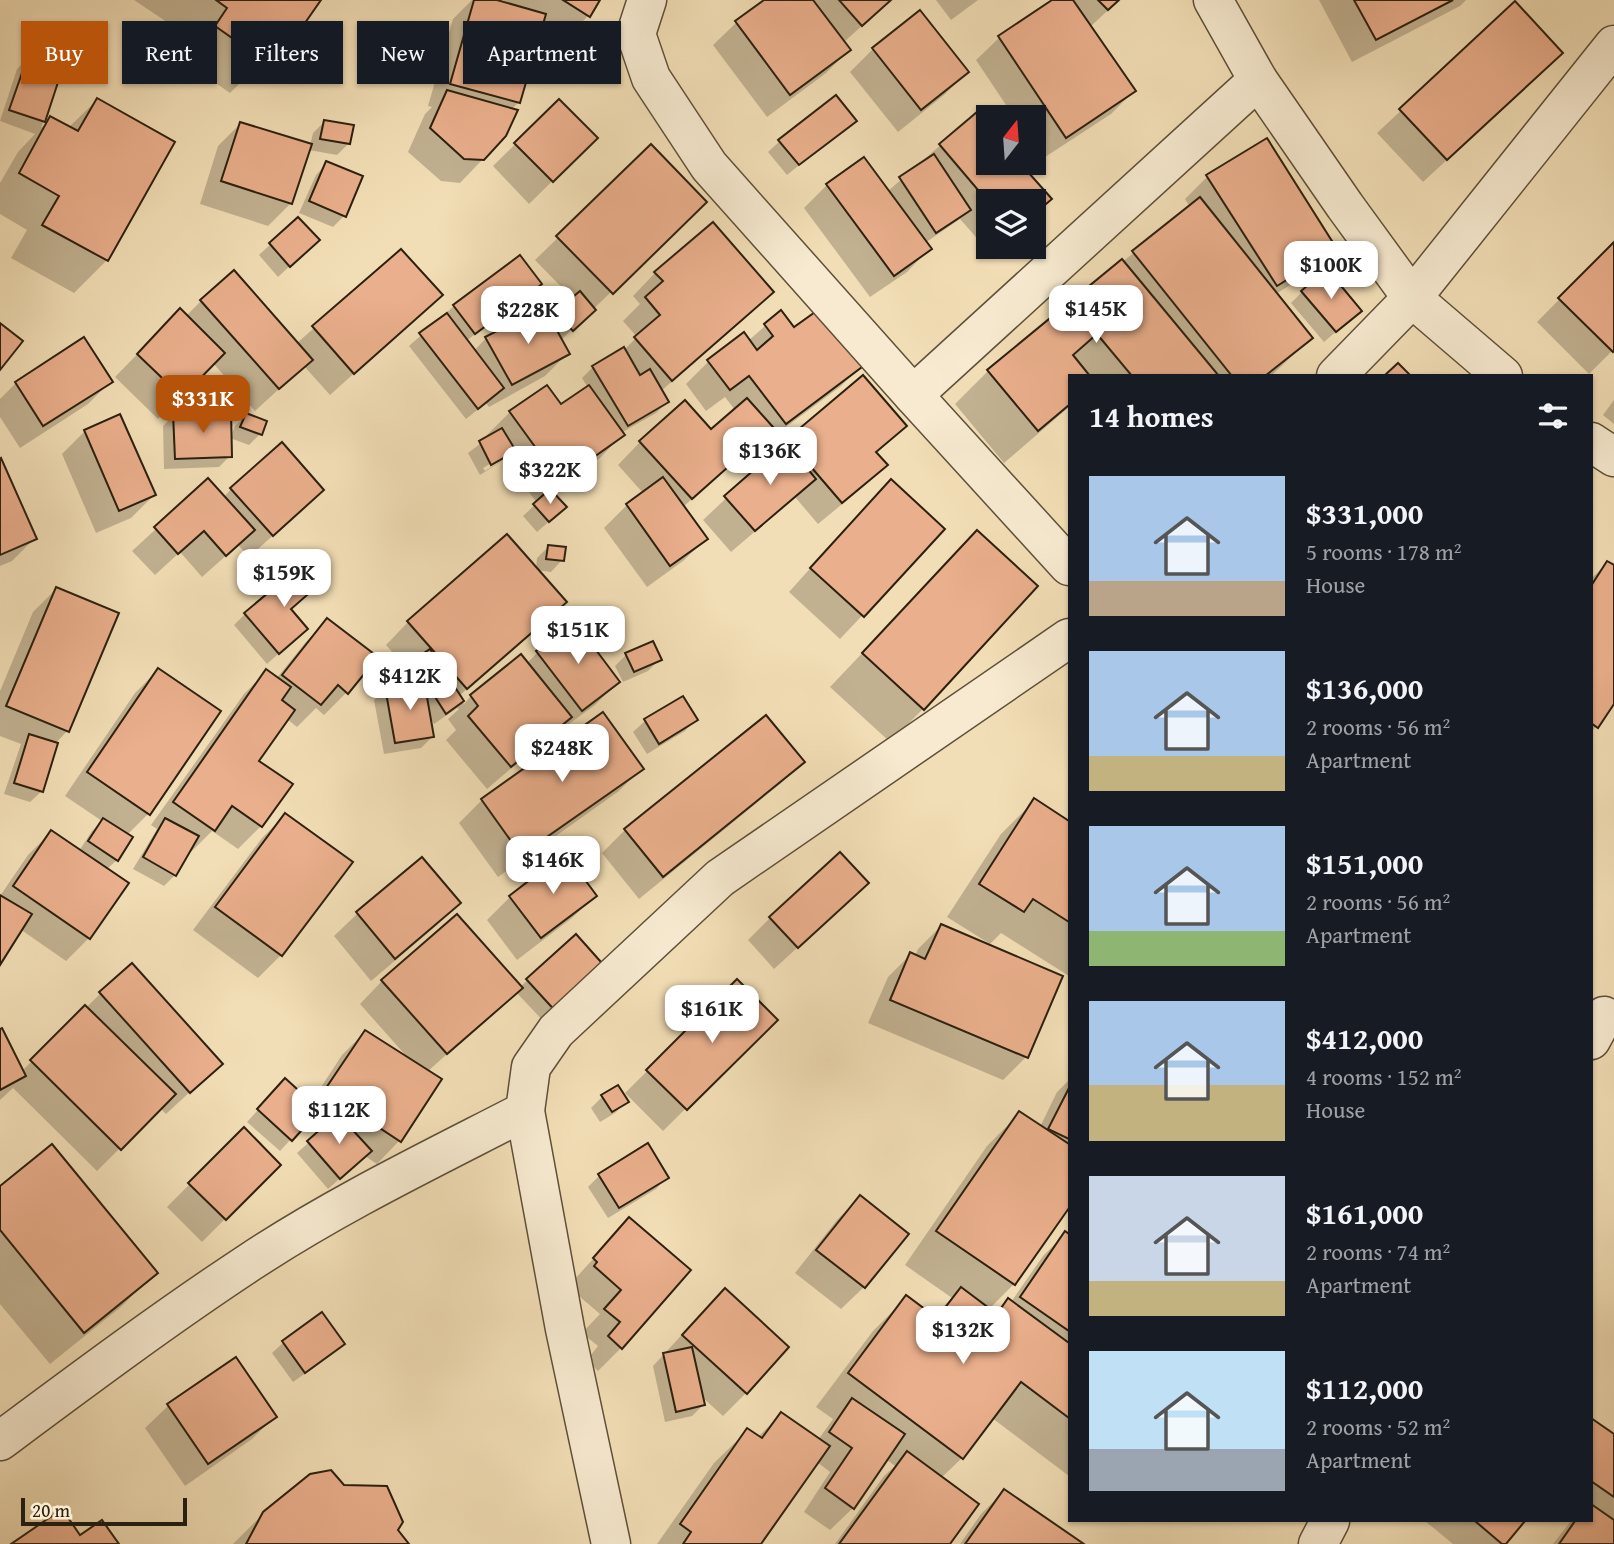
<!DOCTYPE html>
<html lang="en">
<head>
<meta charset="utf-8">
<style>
  :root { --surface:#171b24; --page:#242831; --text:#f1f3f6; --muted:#9ea1a6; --accent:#b45309 }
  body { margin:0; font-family:"Gentium Book Plus",serif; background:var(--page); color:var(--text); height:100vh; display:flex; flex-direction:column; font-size:26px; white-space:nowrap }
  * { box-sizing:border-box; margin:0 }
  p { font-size:23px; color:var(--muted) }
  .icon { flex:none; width:38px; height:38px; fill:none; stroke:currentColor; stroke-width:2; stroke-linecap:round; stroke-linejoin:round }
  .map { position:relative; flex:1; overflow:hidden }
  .panel { position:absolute; left:1068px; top:374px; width:525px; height:1148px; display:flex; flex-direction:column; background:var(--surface); border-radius:0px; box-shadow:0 2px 5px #0004 }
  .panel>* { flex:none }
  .top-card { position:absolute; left:21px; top:21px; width:665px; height:63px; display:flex; gap:14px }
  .needle { width:46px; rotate:17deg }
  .buttons { position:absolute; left:976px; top:105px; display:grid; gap:14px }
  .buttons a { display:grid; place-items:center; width:70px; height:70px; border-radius:0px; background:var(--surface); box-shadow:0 2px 5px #0004; font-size:35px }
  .scale { position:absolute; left:21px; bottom:18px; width:166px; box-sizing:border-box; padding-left:7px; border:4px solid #2c200f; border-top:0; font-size:19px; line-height:24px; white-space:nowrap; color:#2c200f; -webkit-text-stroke:5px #f7ead0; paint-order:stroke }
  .price { position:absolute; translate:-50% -60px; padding:0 16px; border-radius:14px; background:#fff; color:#222; font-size:23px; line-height:46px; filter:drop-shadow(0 2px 4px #0008) }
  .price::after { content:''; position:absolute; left:50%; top:42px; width:21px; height:16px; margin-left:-10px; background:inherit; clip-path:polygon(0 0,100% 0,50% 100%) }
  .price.selected { background:var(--accent); color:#fff }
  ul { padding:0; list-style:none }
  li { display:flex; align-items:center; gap:21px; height:175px; padding:0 21px }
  li span { display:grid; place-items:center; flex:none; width:196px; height:140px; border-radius:0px; color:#555 }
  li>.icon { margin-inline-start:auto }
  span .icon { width:84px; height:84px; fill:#fffc; stroke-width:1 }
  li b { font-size:30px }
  h2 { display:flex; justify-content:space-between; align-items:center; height:84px; padding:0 21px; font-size:30px }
  .chip { padding:0 24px; border-radius:0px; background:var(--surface); box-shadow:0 2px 5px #0004; font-size:24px; line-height:63px }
  .chip.selected { background:var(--accent); color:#fff }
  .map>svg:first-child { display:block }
</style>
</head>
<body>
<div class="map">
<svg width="1614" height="1544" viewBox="0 0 1614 1544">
  <rect width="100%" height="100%" fill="#f2deb6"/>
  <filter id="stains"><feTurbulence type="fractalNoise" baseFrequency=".00286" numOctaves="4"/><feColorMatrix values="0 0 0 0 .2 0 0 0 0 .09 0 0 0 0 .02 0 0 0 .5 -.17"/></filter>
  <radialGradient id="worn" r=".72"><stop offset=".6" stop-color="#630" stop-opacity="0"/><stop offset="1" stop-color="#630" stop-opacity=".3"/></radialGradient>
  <g fill="#0003" fill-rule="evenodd">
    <path d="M134 0H319L290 42 257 75 252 71 230 93 183 60 195 41Z"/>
    <path d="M472 0H490L510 4 503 0H598L589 15 566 38 541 23 519 102 511 110 483 159 460 183 441 181 408 152 425 114 432 107 428 106 453 19Z"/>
    <path d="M767 0H890L843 43 849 50 826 73 767 117 713 45 736 23Z"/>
    <path d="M936 0H978L951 20Z"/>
    <path d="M1055 0H1119L1090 27 1134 91 1111 114 1042 159 1034 147V117H1014L976 60 999 38Z"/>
    <path d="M1319 0H1466L1460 6 1352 62Z"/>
    <path d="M1515 4 1538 76 1423 182 1377 133Z"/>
    <path d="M873 49 967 72 944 95 898 132 850 72Z"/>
    <path d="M28 58 61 69 41 128 51 119 68 128 97 100 107 260 74 293 11 258 27 230 0 214V183L18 152 35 134 0 121 17 69Z"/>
    <path d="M559 101 596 138 529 204 493 166Z"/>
    <path d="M976 114 989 163H1018L1049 199 1034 214V201H989V247H998L990 253 960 219 925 243 929 249 907 272 870 297 804 208 827 185 863 159 887 192Z"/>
    <path d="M855 120 787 175 768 152 780 141Z"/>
    <path d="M324 122 348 144 337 155 309 150 291 203 268 226 200 204 218 146 241 123 310 146 313 133Z"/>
    <path d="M651 147 705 202 560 341 567 354 545 376 489 407 486 403 466 419 409 346 454 306 520 258 540 284 528 295 466 341 474 351 486 338 549 321 573 299 535 260Z"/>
    <path d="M327 163 344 216 333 227 299 213 316 175Z"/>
    <path d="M1207 177 1335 249 1312 271 1276 294 1311 338 1271 376H1069V407L1004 463 955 404 988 371 1190 207 1185 199Z"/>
    <path d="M298 219 306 251 278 277 259 255Z"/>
    <path d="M1614 244V349L1589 374 1537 322Z"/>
    <path d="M401 251 441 295 330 395 304 366 255 411 213 363 158 419 115 377 158 333 186 316 201 301 296 344Z"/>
    <path d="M655 273 772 292 749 315 661 391 667 402 656 413 621 433 622 435 600 458 551 492 553 518 537 532 523 516 537 503 505 459 480 475 468 453 489 437 487 435 510 412 560 407 588 388 582 378 593 367 624 350 637 337 623 321 640 304 633 296ZM503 456V460L485 471 483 468Z"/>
    <path d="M1302 292 1360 311 1324 342 1291 303Z"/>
    <path d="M781 312 794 330 863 364 841 386 762 445 758 440 683 507 706 539 683 561 647 587 604 528 627 505 643 493 618 465 640 442 711 432 735 410 725 397 706 411 686 384 709 361 748 341Z"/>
    <path d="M83 340 110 382 88 404 20 448 0 417V399L16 383Z"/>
    <path d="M1614 400V424L1603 415Z"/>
    <path d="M174 415 230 456 219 467 164 469 163 426Z"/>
    <path d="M246 415 260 434 249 445 230 438 235 426Z"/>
    <path d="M905 426 876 454 885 465 863 487 818 524 795 497 731 552 703 520 788 440Z"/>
    <path d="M85 431 154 495 131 518 96 533 62 454Z"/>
    <path d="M0 461 35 538 12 561 0 566Z"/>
    <path d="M208 481 223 498 231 489 299 512 249 557 238 545 202 577 180 552 155 575 132 551Z"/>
    <path d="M868 504 943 530 840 639 789 592Z"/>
    <path d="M977 532 923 709 890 742 830 687Z"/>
    <path d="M548 547 562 560 551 572 536 570 537 558Z"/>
    <path d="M1607 563 1614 567V700L1591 733V579Z"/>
    <path d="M56 589 67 731 56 743 42 791 30 802 4 794 21 744 0 736V691L33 612Z"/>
    <path d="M565 602 459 696 464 704 471 696 527 663 538 652 618 682 595 705 558 732 556 730 487 789 446 740 456 730 448 719 459 709 457 708 434 724 428 714 432 737 421 748 384 754 374 700 386 689 409 685 402 674 407 669 386 645 408 622Z"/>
    <path d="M289 610 306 629 267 664 234 625 245 614Z"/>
    <path d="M327 620 347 692 324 715 316 708 297 727 287 719 257 761 261 826 238 849 212 831 191 852 188 851 175 875 164 886 133 869 157 829 151 825 244 694 266 672 276 679 305 643Z"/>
    <path d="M626 655 659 660 648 671 623 682 615 666Z"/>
    <path d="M158 670 148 814 127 835 117 860 106 870 89 938 66 961 20 929 0 961V896L28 855 51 832 79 851 92 831 102 821 65 796 135 693Z"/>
    <path d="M682 698 696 719 685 731 647 754 633 732 645 721Z"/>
    <path d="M766 717 802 762 780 784 639 899 602 853 625 830Z"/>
    <path d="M642 768 619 791 498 877 459 823 482 800Z"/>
    <path d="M1034 801 1069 823V976L1001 933 990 944 947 917 1001 834Z"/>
    <path d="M285 815 281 955 258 978 193 930 262 838Z"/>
    <path d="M421 859 459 903 436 926 371 981 334 936 357 914Z"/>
    <path d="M595 896 572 918 517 960 487 920 510 897Z"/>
    <path d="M844 905 774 969 748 940 770 918Z"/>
    <path d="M941 926 1026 1057 1003 1080 868 1023 888 977 911 954 915 956 918 949Z"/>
    <path d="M576 936 607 971 547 1025 516 992 427 1072 399 1141 377 1164 365 1156 328 1189 297 1153 324 1129 310 1119 280 1151 247 1122 274 1092 310 1104 342 1055 365 1032 408 1058 360 1004 382 981 520 987Z"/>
    <path d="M737 982 775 1020 663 1131 625 1093Z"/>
    <path d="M101 993 220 1064 166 1114 160 1108 97 1171 13 1088 0 1100V1030L22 1071Z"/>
    <path d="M1069 1080V1205L1014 1284 988 1310 995 1314 1009 1300 1011 1302 1043 1256 1065 1234 1069 1236V1476L992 1418 962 1458 941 1478 948 1544H835L884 1476 895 1466 886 1459 853 1508 830 1530 804 1512 830 1472 817 1462 759 1544H657L714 1463 748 1430 758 1437 781 1414 818 1440 833 1419 816 1407 873 1331 906 1298 933 1317 952 1298 905 1265 987 1146 1020 1113 1040 1127 1057 1092Z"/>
    <path d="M618 1088 626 1102 615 1113 600 1122 591 1108 602 1097Z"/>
    <path d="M244 1129 279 1165 202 1242 167 1207Z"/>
    <path d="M647 1146 667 1177 656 1189 608 1218 588 1187 599 1176Z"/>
    <path d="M0 1188 155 1272 122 1306 50 1364 0 1304Z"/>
    <path d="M860 1197 864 1287 841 1309 795 1273 837 1220Z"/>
    <path d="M629 1220 621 1348 598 1371 587 1360 598 1346 582 1333 600 1314 572 1290V1282Z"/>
    <path d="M702 1313 746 1393 723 1416 701 1396 703 1405 692 1416 665 1422 653 1366Z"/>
    <path d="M284 1342 342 1344 331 1355 293 1382 272 1353Z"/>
    <path d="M235 1360 275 1417 252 1439 185 1486 145 1428 168 1406Z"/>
    <path d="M1591 1420 1614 1436V1544H1553L1571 1521H1591Z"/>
    <path d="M343 1486 396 1530 407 1544H233L264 1513Z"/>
    <path d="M1004 1491 1081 1544H960L981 1514Z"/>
    <path d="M1425 1521H1523L1503 1544H1453Z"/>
  </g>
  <g fill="#eaaf8c" stroke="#2c200f" stroke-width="2">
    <path d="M216 0H321L291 43 283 36 265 61 215 26 227 8Z"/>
    <path d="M474 0H497L546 14 520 103 450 84Z"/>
    <path d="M563 0H600L590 17Z"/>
    <path d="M764 0H813L851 50 790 95 735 21Z"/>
    <path d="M839 0H891L862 26Z"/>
    <path d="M1052 0H1073L1136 91 1066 138 998 36Z"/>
    <path d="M1098 0H1119L1108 10Z"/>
    <path d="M1354 0H1453L1376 40Z"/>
    <path d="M1515 1 1563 53 1447 160 1399 109Z"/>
    <path d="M920 10 969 72 921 110 872 48Z"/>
    <path d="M28 56 63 67 45 122 9 110Z"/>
    <path d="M447 90 518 110 506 136 484 160 464 159 430 128Z"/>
    <path d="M836 95 857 121 799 165 778 140Z"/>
    <path d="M97 98 175 142 108 261 42 225 59 196 19 173 50 116 78 131Z"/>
    <path d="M559 99 598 138 553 182 514 143Z"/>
    <path d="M977 112 989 126V163H1020L1052 199 1034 214V201L989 203 939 144Z"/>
    <path d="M324 120 354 125 350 144 320 139Z"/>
    <path d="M240 122 312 144 292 204 221 181Z"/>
    <path d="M1267 138 1337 249 1277 286 1206 175Z"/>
    <path d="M651 144 707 202 613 294 556 236Z"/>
    <path d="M934 154 971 210 936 233 899 177Z"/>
    <path d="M864 157 932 249 894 276 826 184Z"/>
    <path d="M326 161 363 176 346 217 309 201Z"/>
    <path d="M1200 197 1313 338 1265 376H1232L1132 251Z"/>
    <path d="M298 217 320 240 290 267 269 243Z"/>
    <path d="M713 222 774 292 672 381 634 337 660 315 645 297 663 281 654 272Z"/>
    <path d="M1614 242V351L1613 352 1558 298Z"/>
    <path d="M401 249 443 295 354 374 312 326Z"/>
    <path d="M520 255 542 284 475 334 453 305Z"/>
    <path d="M1122 259 1219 376H1132L1097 334 1073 355 1090 376H1069V405L1038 431 987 370Z"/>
    <path d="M1327 269 1362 311 1336 332 1301 291Z"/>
    <path d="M234 270 313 360 279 389 200 300Z"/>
    <path d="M580 291 596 310 573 331 555 312Z"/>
    <path d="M544 307 570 354 512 385 485 337Z"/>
    <path d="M822 307 866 364 786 424 749 376 730 390 707 360 744 332 757 350 773 336 764 324 781 310 794 327Z"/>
    <path d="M180 308 225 353 182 397 137 354Z"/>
    <path d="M447 313 504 388 478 409 419 333Z"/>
    <path d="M0 323 23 341 0 370Z"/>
    <path d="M84 337 113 382 43 426 15 382Z"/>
    <path d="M624 347 640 375 650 369 669 402 628 426 592 366Z"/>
    <path d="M1398 363 1411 376H1384Z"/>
    <path d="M863 375 907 426 876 452 888 465 842 503 787 439Z"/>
    <path d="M547 385 561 404 589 385 625 435 560 481 509 411Z"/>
    <path d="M747 398 773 427 692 499 639 441 685 400 711 429Z"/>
    <path d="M231 411 232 457 175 459 173 413Z"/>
    <path d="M246 413 267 421 262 435 240 427Z"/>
    <path d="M120 414 156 495 119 511 84 430Z"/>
    <path d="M502 428 516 451 491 465 479 441Z"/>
    <path d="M282 442 324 490 273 536 230 488Z"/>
    <path d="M786 442 816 479 755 531 724 496Z"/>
    <path d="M1 458 37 539 0 555V459Z"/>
    <path d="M663 477 708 539 670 566 626 504Z"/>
    <path d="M208 478 255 530 226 556 204 531 178 554 154 527Z"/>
    <path d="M891 479 945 529 864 617 810 568Z"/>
    <path d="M550 489 567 507 549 522 533 504Z"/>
    <path d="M977 530 1038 586 924 710 862 653Z"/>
    <path d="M507 534 567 602 467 689 407 621Z"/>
    <path d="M548 545 566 547 564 561 546 559Z"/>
    <path d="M1607 561 1614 565V704L1598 728 1591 723V586Z"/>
    <path d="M305 562 322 582 291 609 308 629 279 654 244 613Z"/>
    <path d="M56 587 119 613 69 732 6 706Z"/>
    <path d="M327 618 378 657 348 694 338 685 321 705 282 675Z"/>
    <path d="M575 622 620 682 582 711 536 651Z"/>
    <path d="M653 641 662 660 634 672 625 653Z"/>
    <path d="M430 649 464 701 446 714 412 661Z"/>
    <path d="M521 654 572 717 511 767 468 716 478 706 470 695Z"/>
    <path d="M158 668 221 711 150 815 87 772Z"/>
    <path d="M266 669 291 687 282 700 295 710 259 761 293 784 262 827 232 806 215 831 173 802Z"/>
    <path d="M424 680 434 737 395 743 385 687Z"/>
    <path d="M683 696 698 720 659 744 644 719Z"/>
    <path d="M603 712 644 769 521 855 481 799Z"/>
    <path d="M766 715 805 762 663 877 624 829Z"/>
    <path d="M29 734 58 743 43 792 14 783Z"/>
    <path d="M1034 798 1069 821V922L1033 899 1024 912 979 884Z"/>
    <path d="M285 813 353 862 282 956 215 907Z"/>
    <path d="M103 818 133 837 118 861 88 841Z"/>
    <path d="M165 818 199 836 176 876 143 857Z"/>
    <path d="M51 830 129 883 90 939 13 886Z"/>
    <path d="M840 852 869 883 798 948 769 917Z"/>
    <path d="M565 853 597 896 541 938 509 896Z"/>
    <path d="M422 857 461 903 395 959 356 912Z"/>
    <path d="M0 895 32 914 0 965Z"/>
    <path d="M457 914 523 988 447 1054 381 980Z"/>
    <path d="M941 924 1063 976 1028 1058 890 1000 910 952 925 959Z"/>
    <path d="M576 934 609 971 559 1015 526 979Z"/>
    <path d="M132 963 223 1064 190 1093 99 992Z"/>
    <path d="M737 979 778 1020 687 1110 646 1070Z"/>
    <path d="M85 1005 176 1094 121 1150 30 1060Z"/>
    <path d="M2 1028 26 1076 0 1090V1029Z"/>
    <path d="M365 1030 442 1079 401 1142 324 1091Z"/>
    <path d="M285 1078 320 1110 292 1141 257 1109Z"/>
    <path d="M618 1085 629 1102 612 1112 601 1095Z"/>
    <path d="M1069 1088V1139L1048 1129Z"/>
    <path d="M1019 1111 1069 1144V1208L1015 1285 936 1231Z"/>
    <path d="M338 1114 372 1151 340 1179 307 1141Z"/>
    <path d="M244 1127 281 1165 226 1220 188 1183Z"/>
    <path d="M648 1143 669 1178 619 1208 598 1174Z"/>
    <path d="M52 1144 158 1273 84 1333 0 1230V1186Z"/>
    <path d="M860 1195 909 1234 865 1288 816 1250Z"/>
    <path d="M629 1217 691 1270 622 1349 608 1336 620 1322 604 1309 621 1290 594 1266 597 1262 593 1258Z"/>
    <path d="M1065 1231 1069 1234V1331L1020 1297Z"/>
    <path d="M961 1287 997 1314 1008 1298 1069 1343V1418L1021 1382 963 1459 848 1373 906 1295 937 1318Z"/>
    <path d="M725 1288 789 1347 747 1394 682 1335Z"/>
    <path d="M322 1312 345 1344 305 1373 282 1341Z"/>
    <path d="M692 1347 705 1405 676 1412 663 1353Z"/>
    <path d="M236 1357 277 1417 208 1464 167 1404Z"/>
    <path d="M852 1398 905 1434 854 1509 825 1488 852 1448 829 1432Z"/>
    <path d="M781 1412 830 1446 761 1544H683L691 1532 680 1524 747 1428 762 1438Z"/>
    <path d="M1591 1418 1614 1434V1497L1591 1481Z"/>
    <path d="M907 1451 979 1504 950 1544H839Z"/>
    <path d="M331 1470 344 1485 387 1486 403 1522 398 1530 409 1544H246L263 1512 310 1474Z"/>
    <path d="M1004 1489 1084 1544H965Z"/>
    <path d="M1591 1504 1614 1520V1544H1559L1575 1521H1591Z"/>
    <path d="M62 1509 80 1535 102 1520 119 1544H11Z"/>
    <path d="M1475 1521H1525L1506 1544H1502Z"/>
  </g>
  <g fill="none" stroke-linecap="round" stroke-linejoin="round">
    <g stroke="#5e5039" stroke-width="41">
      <g id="street">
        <path d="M647 0 636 34 651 78 709 166 913 395 1069 566"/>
        <path d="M1213 0 1258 80 1345 206 1412 298 1503 376"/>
        <path d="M1336 376 1412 298 1614 45"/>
        <path d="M913 395 1258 80"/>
        <path d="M1591 442 1614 457"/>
        <path d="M1591 1040 1604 1016"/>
        <path d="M0 1441C82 1380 165 1318 250 1262 338 1204 432 1159 525 1111"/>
        <path d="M611 1544 565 1329 525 1111 531 1067 556 1031 720 878 1069 638"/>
        <path d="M1318 1544 1330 1521"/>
      </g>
    </g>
    <use href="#street" stroke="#f7ead0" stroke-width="38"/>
  </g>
  <rect width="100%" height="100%" filter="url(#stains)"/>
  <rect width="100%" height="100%" fill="url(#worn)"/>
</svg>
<div class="buttons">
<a><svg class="needle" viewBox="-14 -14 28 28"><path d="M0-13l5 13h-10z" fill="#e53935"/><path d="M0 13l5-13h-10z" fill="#9ea1a6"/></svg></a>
<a><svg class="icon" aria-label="layers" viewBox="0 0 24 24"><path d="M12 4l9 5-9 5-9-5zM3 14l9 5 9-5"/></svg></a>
</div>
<div class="scale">20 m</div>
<b class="price" style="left:1331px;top:301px">$100K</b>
<b class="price" style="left:1096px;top:345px">$145K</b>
<b class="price" style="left:528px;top:346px">$228K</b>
<b class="price selected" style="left:203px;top:435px">$331K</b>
<b class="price" style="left:770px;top:487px">$136K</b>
<b class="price" style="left:550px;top:506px">$322K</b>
<b class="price" style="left:284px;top:609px">$159K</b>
<b class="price" style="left:578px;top:666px">$151K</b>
<b class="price" style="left:410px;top:712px">$412K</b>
<b class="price" style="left:562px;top:784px">$248K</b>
<b class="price" style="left:553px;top:896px">$146K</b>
<b class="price" style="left:712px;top:1045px">$161K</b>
<b class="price" style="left:339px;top:1146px">$112K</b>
<b class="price" style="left:963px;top:1366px">$132K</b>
<div class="top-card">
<a class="chip selected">Buy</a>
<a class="chip">Rent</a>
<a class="chip">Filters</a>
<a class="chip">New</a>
<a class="chip">Apartment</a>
</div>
<section class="panel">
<h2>14 homes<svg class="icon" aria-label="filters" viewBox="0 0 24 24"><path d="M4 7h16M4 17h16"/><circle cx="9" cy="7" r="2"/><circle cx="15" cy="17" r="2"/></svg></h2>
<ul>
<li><span style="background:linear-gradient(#a9c7e8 75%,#b9a48a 0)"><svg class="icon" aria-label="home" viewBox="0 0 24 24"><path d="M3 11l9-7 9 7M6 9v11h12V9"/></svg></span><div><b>$331,000</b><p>5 rooms · 178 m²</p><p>House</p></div></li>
<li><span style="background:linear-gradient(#a9c7e8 75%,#c2b280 0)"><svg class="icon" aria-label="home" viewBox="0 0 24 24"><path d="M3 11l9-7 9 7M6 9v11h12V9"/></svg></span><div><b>$136,000</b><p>2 rooms · 56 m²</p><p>Apartment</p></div></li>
<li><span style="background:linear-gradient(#a9c7e8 75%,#8fb573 0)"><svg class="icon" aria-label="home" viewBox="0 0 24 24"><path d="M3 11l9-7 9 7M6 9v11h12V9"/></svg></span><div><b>$151,000</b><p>2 rooms · 56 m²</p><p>Apartment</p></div></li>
<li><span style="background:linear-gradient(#a9c7e8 60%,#c2b280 0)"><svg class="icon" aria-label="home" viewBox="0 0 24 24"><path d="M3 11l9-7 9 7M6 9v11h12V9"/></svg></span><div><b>$412,000</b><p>4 rooms · 152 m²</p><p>House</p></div></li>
<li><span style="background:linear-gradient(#c9d6e8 75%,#c2b280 0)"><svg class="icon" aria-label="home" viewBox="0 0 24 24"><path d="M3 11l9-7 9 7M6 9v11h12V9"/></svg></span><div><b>$161,000</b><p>2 rooms · 74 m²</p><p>Apartment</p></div></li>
<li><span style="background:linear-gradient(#bfe0f5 70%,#9aa5b1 0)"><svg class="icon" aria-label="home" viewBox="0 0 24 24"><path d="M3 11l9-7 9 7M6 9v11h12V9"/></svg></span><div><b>$112,000</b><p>2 rooms · 52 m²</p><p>Apartment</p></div></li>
</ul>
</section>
</div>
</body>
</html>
